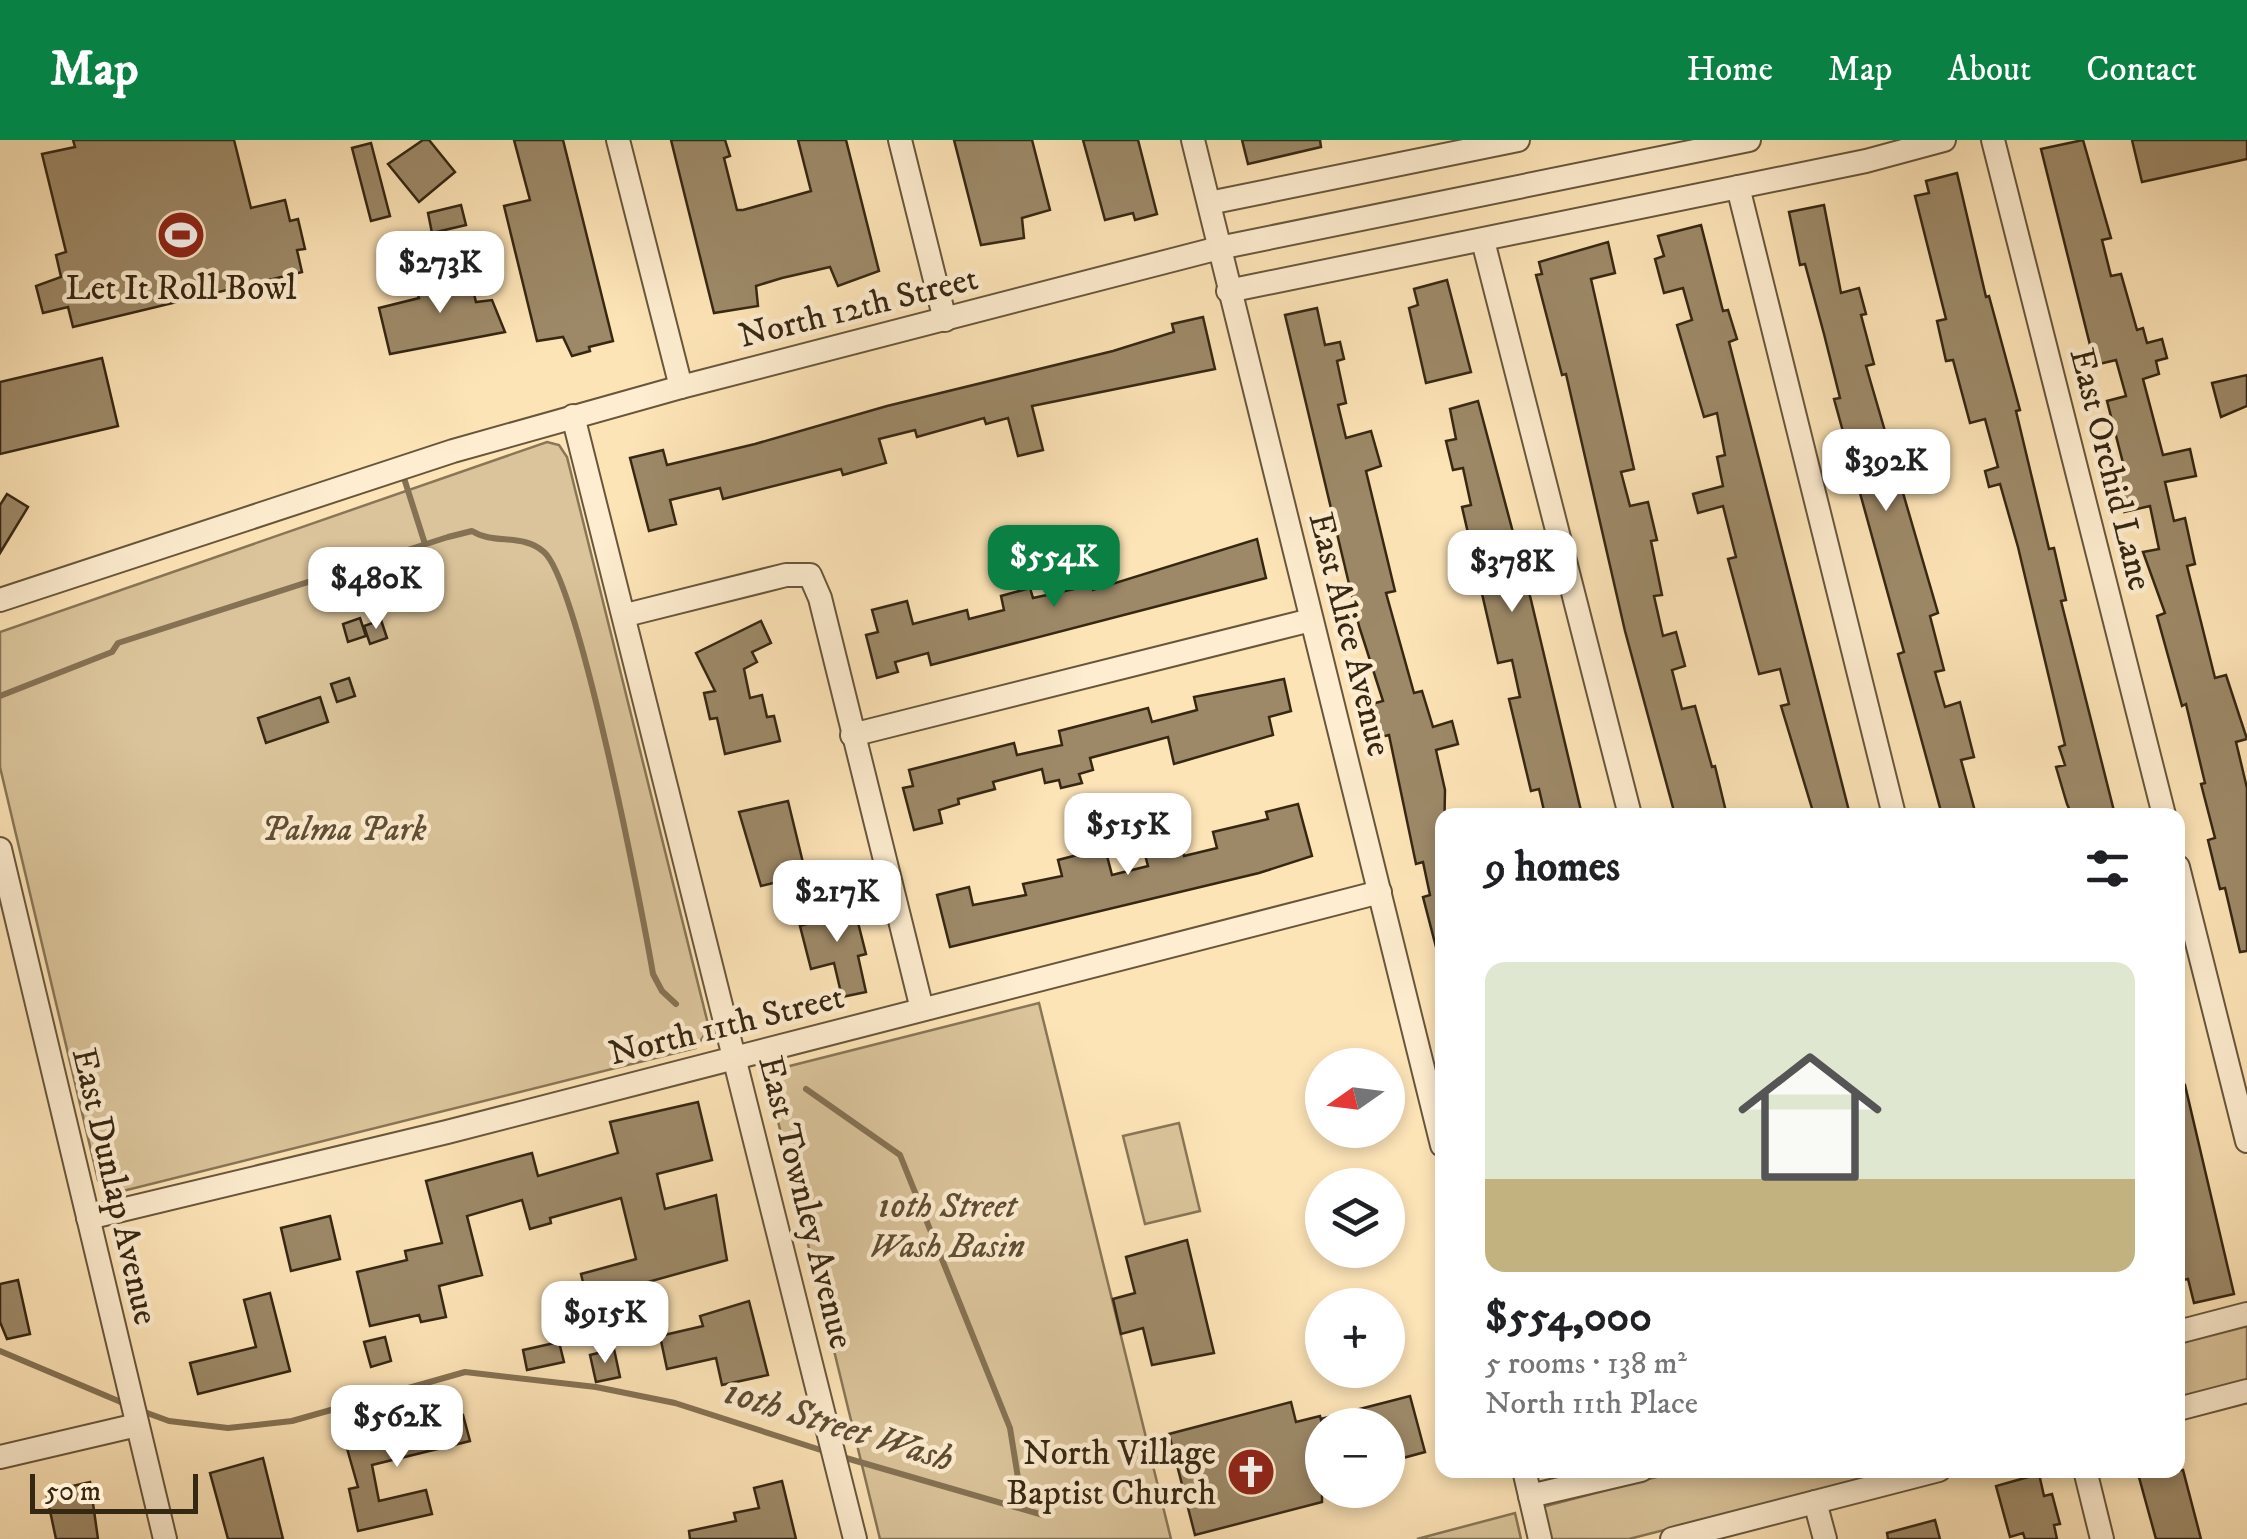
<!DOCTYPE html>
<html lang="en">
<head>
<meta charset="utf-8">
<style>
  :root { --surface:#fff; --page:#f2f2f2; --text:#202124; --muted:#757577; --accent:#0b8043 }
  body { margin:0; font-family:"IM FELL DW Pica",serif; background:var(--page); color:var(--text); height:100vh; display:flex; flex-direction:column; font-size:38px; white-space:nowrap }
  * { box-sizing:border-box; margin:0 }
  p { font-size:32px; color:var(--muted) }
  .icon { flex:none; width:55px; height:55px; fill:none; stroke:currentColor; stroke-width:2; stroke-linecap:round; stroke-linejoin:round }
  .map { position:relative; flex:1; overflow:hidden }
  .details { position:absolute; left:1435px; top:668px; width:750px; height:670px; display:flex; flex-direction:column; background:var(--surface); border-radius:20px; box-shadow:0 5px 15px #0003 }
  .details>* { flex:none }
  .needle { width:65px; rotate:256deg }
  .tools { position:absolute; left:1305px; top:908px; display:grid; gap:20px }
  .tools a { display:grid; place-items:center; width:100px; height:100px; border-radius:50%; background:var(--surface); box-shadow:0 5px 15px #0003; font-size:50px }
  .scale { position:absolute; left:30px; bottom:25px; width:168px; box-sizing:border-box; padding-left:10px; border:5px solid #362713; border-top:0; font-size:28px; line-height:35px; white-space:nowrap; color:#362713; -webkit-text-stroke:8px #feedd0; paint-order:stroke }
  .price { position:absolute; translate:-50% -85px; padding:0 22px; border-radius:20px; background:#fff; color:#222; font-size:32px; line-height:65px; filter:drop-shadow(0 2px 5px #0008) }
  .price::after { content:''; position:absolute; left:50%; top:60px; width:30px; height:22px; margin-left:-15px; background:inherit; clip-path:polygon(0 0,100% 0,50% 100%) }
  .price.current { background:var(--accent); color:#fff }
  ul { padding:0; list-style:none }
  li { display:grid; align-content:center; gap:20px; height:530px; padding:0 50px }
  li span { display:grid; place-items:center; height:310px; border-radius:20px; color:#555 }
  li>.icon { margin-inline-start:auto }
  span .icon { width:180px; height:180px; fill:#fffc; stroke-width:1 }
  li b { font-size:42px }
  h2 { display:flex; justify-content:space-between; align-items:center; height:120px; padding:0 50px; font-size:42px }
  header { display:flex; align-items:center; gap:60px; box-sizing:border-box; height:140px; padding:0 50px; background:var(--accent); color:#fff }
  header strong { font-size:48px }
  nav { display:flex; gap:55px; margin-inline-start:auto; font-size:35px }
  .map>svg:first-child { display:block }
</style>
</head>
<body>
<header>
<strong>Map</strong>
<nav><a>Home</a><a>Map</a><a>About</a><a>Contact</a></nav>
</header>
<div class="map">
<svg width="2247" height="1399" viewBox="0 0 2247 1399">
  <rect width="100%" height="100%" fill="#fde4b7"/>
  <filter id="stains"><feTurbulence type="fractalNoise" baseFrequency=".002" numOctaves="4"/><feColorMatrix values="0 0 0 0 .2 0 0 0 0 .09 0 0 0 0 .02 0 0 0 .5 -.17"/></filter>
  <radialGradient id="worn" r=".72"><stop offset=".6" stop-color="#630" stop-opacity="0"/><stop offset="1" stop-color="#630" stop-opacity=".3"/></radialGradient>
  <g fill="#dbc49b" stroke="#887657" stroke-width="2.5">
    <path d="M547 302 559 305 567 317 709 888 696 908 119 1052 107 1050 98 1040 0 627V492Z"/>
    <path d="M1039 863 1171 1399H880L766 932Z"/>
    <path d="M1179 983 1200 1071 1145 1084 1123 996Z"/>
    <path d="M2247 1185V1242L2178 1259V1203Z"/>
    <path d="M1683 1330H1900L1629 1399H1550L1542 1367Z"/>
    <path d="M1515 1373 1521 1399H1417Z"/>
  </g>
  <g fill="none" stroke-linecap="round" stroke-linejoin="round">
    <g stroke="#857254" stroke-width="6">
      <path d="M403 335 425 404"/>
      <path d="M0 556 112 512 118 503 448 397 472 391C494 405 523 393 544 412 579 443 642 770 653 834L662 851 676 864"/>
      <path d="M806 949 900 1015 1010 1288 1023 1369"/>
      <path d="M0 1211 128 1265"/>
      <path d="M139 1270 169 1281 228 1288 292 1281 465 1232 596 1247 675 1263 827 1312"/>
      <path d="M839 1316 1043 1375"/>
    </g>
  </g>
  <g fill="#9d8968" stroke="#362713" stroke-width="2.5">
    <path d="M73 0H234L251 68 285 60 290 81 298 79 305 109 297 110 302 132 73 187 68 167 43 173 36 146 61 137 56 115 66 112 42 14 75 7Z"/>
    <path d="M423 0H429L455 32 419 62 388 24Z"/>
    <path d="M514 0H563L613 201 589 207 590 211 572 216 563 197 537 201 504 66 530 60Z"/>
    <path d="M671 0H725L730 16 724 18 737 70H743L811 51 798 0H846L879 131 838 146 830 127 782 138 756 146 758 166 714 173Z"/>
    <path d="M954 0H1032L1050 70 1022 78 1024 98 981 105Z"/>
    <path d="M1083 0H1138L1157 74 1135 80 1133 73 1105 80Z"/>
    <path d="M1242 0H1320L1321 7 1248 24Z"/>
    <path d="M2083 0 2111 98 2102 100 2111 136 2121 134 2137 190 2143 188 2147 203 2162 199 2167 218 2156 221 2159 234 2143 239 2163 315 2190 309 2196 336 2165 342 2174 381 2185 378 2195 424 2187 426 2215 538 2226 535 2247 599 2236 602 2247 648V811L2240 812 2225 748 2220 749 2208 700 2215 698 2201 644 2205 643 2186 564 2182 566 2157 476 2165 473 2143 412 2159 409 2150 366 2124 372 2113 326 2123 323 2107 261 2126 256 2116 220 2095 225 2041 9Z"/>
    <path d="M2132 0H2247V19L2142 42Z"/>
    <path d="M371 3 390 76 371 81 352 8Z"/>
    <path d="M1957 33 1986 157 1989 156 2020 270 2016 271 2049 409 2054 408 2066 460 2061 461 2115 675H2072L2067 664 2056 627 2065 625 2059 607 2065 605 2018 407 2000 344 1989 347 1985 331 1998 327 1985 279 1970 283 1953 220 1946 221 1937 181 1946 179 1915 56 1929 53 1926 41Z"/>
    <path d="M461 65 466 85 432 93 428 73Z"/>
    <path d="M1824 65 1841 153 1859 148 1866 174 1861 175 1874 224 1866 226 1938 473 1930 476 1944 530 1935 532 1945 567 1960 562 1974 617 1961 620 1976 675H1942L1898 514 1904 512 1834 259 1840 258 1824 194 1805 124 1800 125 1789 72Z"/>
    <path d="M1701 85 1723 171 1728 170 1737 199 1729 202 1850 675H1814L1781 566 1789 564 1780 529 1759 534 1728 419 1736 417 1723 366 1698 373 1693 354 1723 346 1717 317 1725 315 1717 273 1704 277 1677 185 1692 180 1683 148 1664 153 1655 119 1664 116 1658 96Z"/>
    <path d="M1608 102 1615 133 1591 139 1634 329 1621 332 1630 366 1648 362 1657 400 1651 401 1662 455 1654 456 1663 496 1676 492 1685 526 1672 530 1682 569 1695 566 1712 627 1715 626 1726 672 1716 675H1675L1625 491 1566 234 1562 235 1536 135 1542 134 1539 122Z"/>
    <path d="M468 129 476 162 492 160 505 192 390 214 379 168 419 158 417 152 445 145 442 135Z"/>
    <path d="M1447 140 1471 232 1426 243 1409 168 1418 165 1414 149Z"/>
    <path d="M1317 168 1325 205 1340 202 1344 219 1337 221 1346 263 1338 265 1346 298 1371 291 1381 326 1366 331 1395 451 1386 453 1414 553 1422 551 1433 587 1452 581 1458 604 1436 610 1445 650 1442 806 1436 807 1423 757 1430 755 1423 722 1416 724 1389 595 1381 597 1372 564 1383 561 1359 486 1285 175Z"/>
    <path d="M1203 177 1215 229 1032 266 1043 310 1018 316 1008 278 986 284 984 278 917 297 915 290 879 299 886 323 843 335 841 329 723 359 720 348 670 360 676 384 649 391 630 318 663 310 667 325 755 304 887 266 1113 211 1174 192 1172 184Z"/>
    <path d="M102 218 118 286 0 314V242Z"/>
    <path d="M2247 235V266L2221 277 2212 243Z"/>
    <path d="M1478 261 1531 460 1582 675H1545L1539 649 1531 651 1509 559 1520 557 1512 520 1498 523 1462 367 1471 365 1463 328 1453 330 1446 301 1456 299 1450 269Z"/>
    <path d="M7 354 28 367 0 413V365Z"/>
    <path d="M1257 399 1266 438 931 525 928 513 895 522 898 532 877 538 866 495 878 492 872 470 907 461 913 484 967 470 969 479 1004 470 1001 456 1030 448 1033 458 1092 445 1093 450Z"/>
    <path d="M360 478 366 496 348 502 343 484Z"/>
    <path d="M381 480 387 498 370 504 364 486Z"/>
    <path d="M761 481 771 503 752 512 757 522 744 529 750 558 762 555 767 577 774 576 780 601 725 614 717 578 710 579 704 553 715 551 696 513Z"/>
    <path d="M349 538 355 556 337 562 331 544Z"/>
    <path d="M1284 539 1291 571 1269 577 1273 595 1174 624 1168 597 1090 618 1093 630 1079 634 1082 643 1061 648 1059 640 1045 643 1042 629 993 642 995 649 958 659 959 664 939 670 942 683 914 690 903 648 913 646 909 630 1014 603 1017 615 1062 605 1059 591 1148 568 1152 582 1197 570 1194 557Z"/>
    <path d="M320 557 328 582 266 603 258 578Z"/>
    <path d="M788 661 806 735 761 746 739 672Z"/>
    <path d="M1298 664 1312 716 1259 733 950 807 937 755 969 747 973 765 1026 755 1023 744 1062 736 1058 720 1085 713 1080 694 1100 689 1112 735 1148 726 1144 711 1180 702 1184 716 1217 708 1213 692 1268 679 1266 672Z"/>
    <path d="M852 759 866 814 858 816 866 852 842 857 834 823 811 829 800 786 820 780 817 769Z"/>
    <path d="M2185 945 2234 1154 2194 1163 2188 1139 2178 1141V946Z"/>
    <path d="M698 962 712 1020 657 1034 665 1069 716 1055 727 1120 587 1159 581 1134 636 1119 621 1058 550 1078 551 1083 530 1089 522 1060 467 1076 482 1135 439 1146 446 1177 421 1182 419 1175 370 1186 357 1132 407 1120 405 1111 442 1103 426 1041 532 1013 538 1036 618 1013 610 982Z"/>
    <path d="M330 1076 340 1119 291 1131 281 1088Z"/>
    <path d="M1187 1100 1214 1213 1152 1225 1143 1188 1121 1194 1113 1159 1135 1153 1126 1117Z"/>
    <path d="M18 1140 30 1194 7 1199 0 1182V1144Z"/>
    <path d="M270 1153 290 1231 198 1254 190 1223 256 1207 244 1160Z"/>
    <path d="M749 1161 768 1235 722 1245 716 1218 667 1229 660 1196 703 1186 700 1176Z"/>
    <path d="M385 1197 391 1221 371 1227 364 1202Z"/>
    <path d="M559 1202 564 1222 527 1230 523 1210Z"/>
    <path d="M614 1209 620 1237 596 1242 590 1215Z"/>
    <path d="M1410 1256 1425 1312 1388 1322V1285H1322V1362L1195 1395 1169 1294 1291 1262 1296 1282 1320 1276 1322 1284 1321 1279Z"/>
    <path d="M463 1275 470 1301 372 1325 379 1361 426 1350 432 1374 358 1391 349 1349 358 1347 346 1305Z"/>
    <path d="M263 1318 283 1399H228L210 1333Z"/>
    <path d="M2137 1330H2183L2201 1399H2156Z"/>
    <path d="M2039 1334 2044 1356 2052 1354 2060 1384 2054 1385 2057 1399H2025L2023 1393 2010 1397 1996 1346Z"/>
    <path d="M782 1341 796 1399H690L689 1391 736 1381 734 1373 759 1368 754 1348Z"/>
    <path d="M90 1342 98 1399H56L46 1352Z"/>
    <path d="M1935 1380 1940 1399H1888L1887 1393Z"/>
  </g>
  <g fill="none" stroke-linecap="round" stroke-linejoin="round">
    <g stroke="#68563c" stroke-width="26">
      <g id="minor">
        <path d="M618 0 681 247"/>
        <path d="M900 0 945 180"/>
        <path d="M1193 0 1442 1005"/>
        <path d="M1993 0 2164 675"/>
        <path d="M1738 47 1894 675"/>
        <path d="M1209 63 1518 0"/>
        <path d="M1483 101 1630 675"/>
        <path d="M1228 151 1866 21 1944 0"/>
        <path d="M573 276 855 1399"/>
        <path d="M0 460 453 311 681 247 1219 108 1749 0"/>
        <path d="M626 475 786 435H810L820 458 922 869"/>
        <path d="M852 595 1311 480"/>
        <path d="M0 709 165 1399"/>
        <path d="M2178 727 2247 1001"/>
        <path d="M88 1078 447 992 1380 752"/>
        <path d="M2178 1192 2247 1174"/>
        <path d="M2178 1269 2247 1251"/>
        <path d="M0 1317 137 1285"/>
        <path d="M1524 1330 1540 1399"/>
        <path d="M2085 1330 2102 1399"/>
        <path d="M1530 1356 1641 1330"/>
        <path d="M1815 1362 1825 1399"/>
        <path d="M1672 1399 1939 1330"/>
      </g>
    </g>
    <use href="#minor" stroke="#feedd0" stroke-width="22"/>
  </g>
  <defs>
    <g id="stadium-disc" transform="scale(2.5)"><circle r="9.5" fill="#8f2418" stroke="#feedd0"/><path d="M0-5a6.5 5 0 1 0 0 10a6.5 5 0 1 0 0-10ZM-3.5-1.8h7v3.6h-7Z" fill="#fff"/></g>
    <g id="church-disc" transform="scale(2.5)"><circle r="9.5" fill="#8f2418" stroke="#feedd0"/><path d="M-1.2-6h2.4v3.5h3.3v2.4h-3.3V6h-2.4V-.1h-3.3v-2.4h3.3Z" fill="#fff"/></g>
  </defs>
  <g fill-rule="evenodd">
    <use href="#stadium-disc" x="181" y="95"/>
    <use href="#church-disc" x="1251" y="1332"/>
  </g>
  <g text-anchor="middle" stroke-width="9" stroke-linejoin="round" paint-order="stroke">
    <g font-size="35" fill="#362713" stroke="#feedd0">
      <text x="181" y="159">Let It Roll Bowl</text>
      <text x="1216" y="1324" text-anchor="end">North Village<tspan x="1216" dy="40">Baptist Church</tspan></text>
    </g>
    <g font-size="35" fill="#362713" stroke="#feedd0">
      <text transform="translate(858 166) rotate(-14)" y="12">North 12th Street</text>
      <text transform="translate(2112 329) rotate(76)" y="12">East Orchid Lane</text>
      <text transform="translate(1351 494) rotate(76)" y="12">East Alice Avenue</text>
      <text transform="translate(726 884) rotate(-14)" y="12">North 11th Street</text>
      <text transform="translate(116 1046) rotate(77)" y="12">East Dunlap Avenue</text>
      <text transform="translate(807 1062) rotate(76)" y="12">East Townley Avenue</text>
    </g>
    <g font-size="35" font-style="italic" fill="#5f4e35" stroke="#feedd0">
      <text x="344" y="700">Palma Park</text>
      <text x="947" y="1077">10th Street<tspan x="947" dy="40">Wash Basin</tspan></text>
    </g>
    <g font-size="38" font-style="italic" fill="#5d4c33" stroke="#feedd0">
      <text transform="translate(839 1284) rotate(17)" y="13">10th Street Wash</text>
    </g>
  </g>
  <rect width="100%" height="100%" filter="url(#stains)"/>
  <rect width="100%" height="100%" fill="url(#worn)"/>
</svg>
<div class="tools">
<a><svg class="needle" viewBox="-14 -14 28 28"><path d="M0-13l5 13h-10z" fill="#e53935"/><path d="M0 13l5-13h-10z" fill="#757577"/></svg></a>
<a><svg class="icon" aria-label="layers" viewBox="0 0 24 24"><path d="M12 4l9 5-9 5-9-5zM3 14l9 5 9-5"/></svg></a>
<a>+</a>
<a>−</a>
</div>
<div class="scale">50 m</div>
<b class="price" style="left:440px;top:176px">$273K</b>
<b class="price" style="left:1886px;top:374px">$392K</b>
<b class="price current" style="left:1054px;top:470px">$554K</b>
<b class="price" style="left:1512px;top:475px">$378K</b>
<b class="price" style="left:376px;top:492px">$480K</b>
<b class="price" style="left:1128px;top:738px">$515K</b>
<b class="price" style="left:837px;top:805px">$217K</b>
<b class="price" style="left:605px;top:1226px">$915K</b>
<b class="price" style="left:397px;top:1330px">$562K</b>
<section class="details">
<h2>9 homes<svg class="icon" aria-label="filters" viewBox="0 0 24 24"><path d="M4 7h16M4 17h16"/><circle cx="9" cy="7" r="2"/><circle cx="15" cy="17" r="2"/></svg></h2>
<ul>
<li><span style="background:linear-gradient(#dfe7d0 70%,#c2b280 0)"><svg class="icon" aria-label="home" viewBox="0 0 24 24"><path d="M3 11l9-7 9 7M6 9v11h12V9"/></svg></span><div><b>$554,000</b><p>5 rooms · 138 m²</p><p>North 11th Place</p></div></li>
</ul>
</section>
</div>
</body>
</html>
